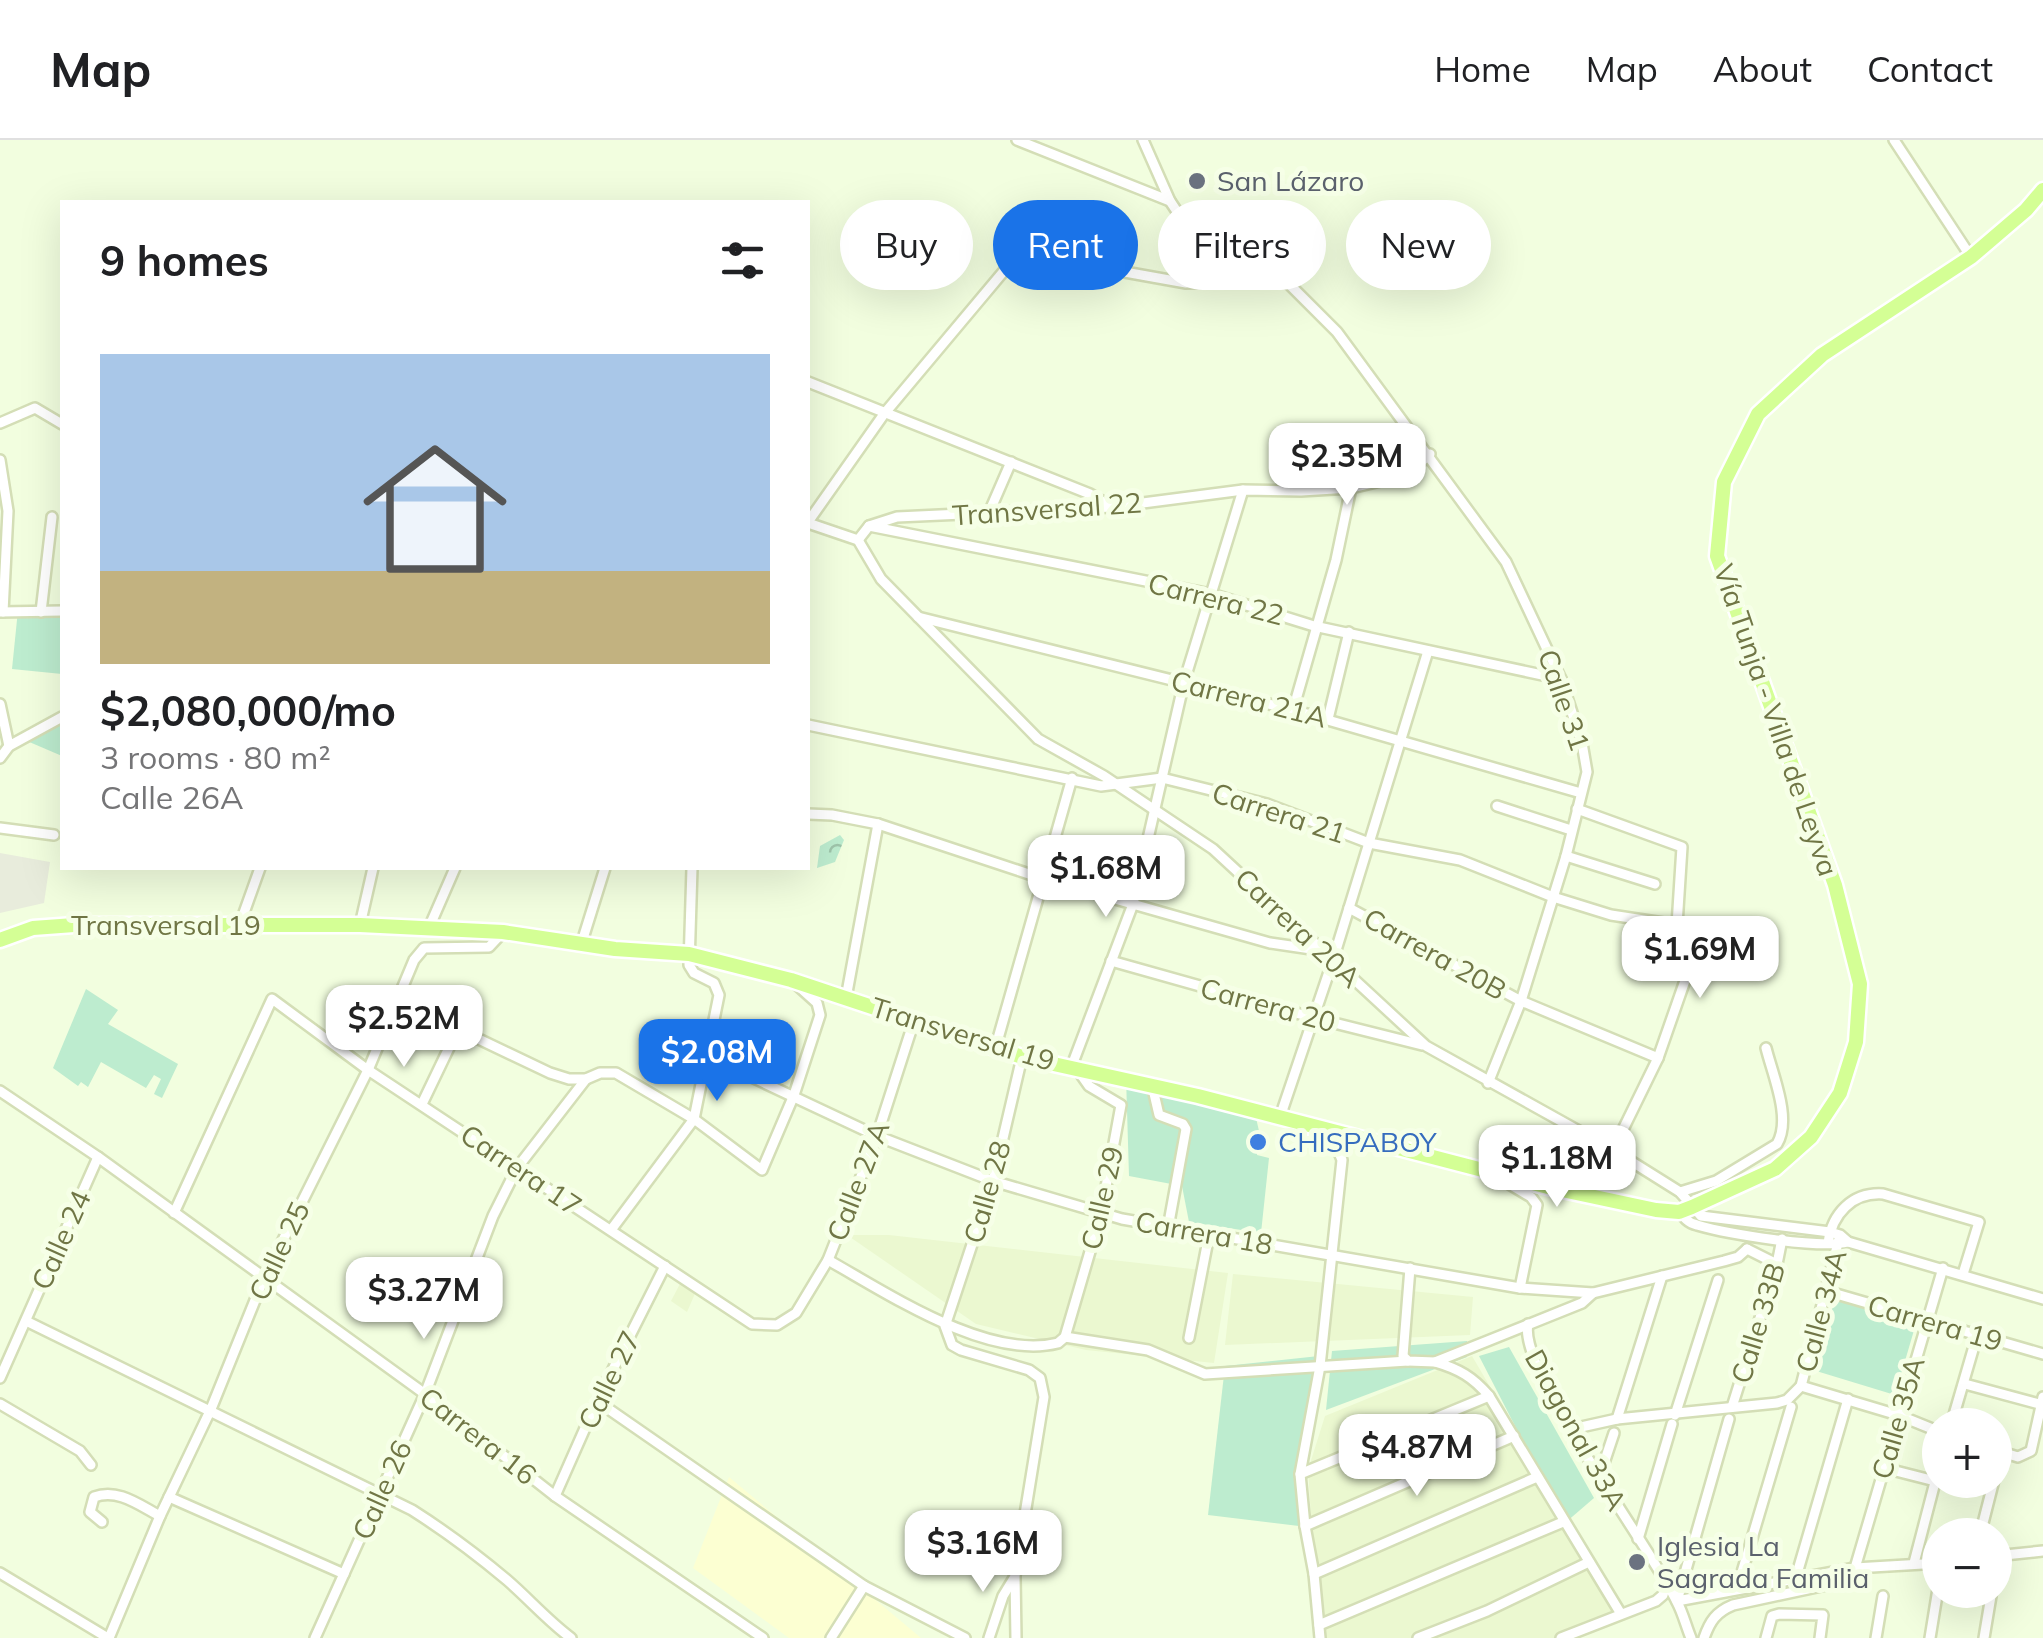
<!DOCTYPE html>
<html lang="en">
<head>
<meta charset="utf-8">
<style>
  :root { --surface:#fff; --page:#f6f6f6; --text:#202124; --muted:#757577; --line:#e0e0e0; --accent:#1a73e8 }
  body { margin:0; font-family:Mulish,sans-serif; background:var(--page); color:var(--text); height:100vh; display:flex; flex-direction:column; font-size:38px; white-space:nowrap }
  * { box-sizing:border-box; margin:0 }
  p { font-size:32px; color:var(--muted) }
  .icon { flex:none; width:55px; height:55px; fill:none; stroke:currentColor; stroke-width:2; stroke-linecap:round; stroke-linejoin:round }
  .map { position:relative; flex:1; overflow:hidden }
  .sheet { position:absolute; left:60px; top:60px; width:750px; height:670px; display:flex; flex-direction:column; background:var(--surface); border-radius:0px; box-shadow:0 10px 40px #0002 }
  .sheet>* { flex:none }
  .guide { position:absolute; left:840px; top:60px; width:950px; height:90px; display:flex; gap:20px }
  .fabs { position:absolute; left:1922px; top:1268px; display:grid; gap:20px }
  .fabs a { display:grid; place-items:center; width:90px; height:90px; border-radius:50%; background:var(--surface); box-shadow:0 10px 40px #0002; font-size:50px }
  .price { position:absolute; translate:-50% -85px; padding:0 22px; border-radius:20px; background:#fff; color:#222; font-size:32px; line-height:65px; filter:drop-shadow(0 2px 5px #0008) }
  .price::after { content:''; position:absolute; left:50%; top:60px; width:30px; height:22px; margin-left:-15px; background:inherit; clip-path:polygon(0 0,100% 0,50% 100%) }
  .price.current { background:var(--accent); color:#fff }
  ul { padding:0; list-style:none }
  li { display:grid; align-content:center; gap:20px; height:530px; padding:0 40px }
  li+li { border-top:2px solid var(--line) }
  li span { display:grid; place-items:center; height:310px; border-radius:0px; color:#555 }
  li>.icon { margin-inline-start:auto }
  span .icon { width:180px; height:180px; fill:#fffc; stroke-width:1 }
  li b { font-size:42px }
  h2 { display:flex; justify-content:space-between; align-items:center; height:120px; padding:0 40px; font-size:42px }
  .tag { padding:0 35px; border-radius:45px; background:var(--surface); box-shadow:0 10px 40px #0002; font-size:35px; line-height:90px }
  .tag.current { background:var(--accent); color:#fff }
  header { display:flex; align-items:center; gap:60px; box-sizing:border-box; height:140px; padding:0 50px; background:var(--surface); border-bottom:2px solid var(--line) }
  header strong { font-size:48px }
  nav { display:flex; gap:55px; margin-inline-start:auto; font-size:35px }
  .map>svg:first-child { display:block }
</style>
</head>
<body>
<header>
<strong>Map</strong>
<nav><a>Home</a><a>Map</a><a>About</a><a>Contact</a></nav>
</header>
<div class="map">
<svg width="2043" height="1498" viewBox="0 0 2043 1498">
  <defs>
    <pattern id="forest-crowns" width="20" height="18" patternUnits="userSpaceOnUse" patternTransform="scale(2.5)"><rect width="20" height="18" fill="#bdeccf"/><path d="M2 6a3 3 0 1 1 6 0M12 15a3 3 0 1 1 6 0" fill="none" stroke="#9ec4aa"/></pattern>
  </defs>
  <rect width="100%" height="100%" fill="#f2fedf"/>
  <g fill="#ebf8d0">
    <path d="M847 1095H889L1228 1133 1214 1223 1086 1210 976 1184Z"/>
    <path d="M1233 1134 1473 1157 1470 1195 1225 1205Z"/>
    <path d="M682 1140 697 1149 687 1172 671 1161Z"/>
    <path d="M1472 1216 1614 1458 1632 1474 1575 1498H1319L1308 1330 1325 1276Z"/>
  </g>
  <path fill="#fcffd2" d="M729 1337 921 1498H789L693 1428Z"/>
  <path fill="#e8ecdc" d="M0 713 50 722 44 763 0 773Z"/>
  <g fill="#bdeccf">
    <path d="M18 470 62 471V534L12 529Z"/>
    <path d="M62 583V616L27 601Z"/>
    <path d="M86 849 118 870 108 884 178 924 162 958 154 954 161 939 154 935 146 948 101 922 88 947 81 942 78 946 53 928Z"/>
    <path d="M1126 937 1254 969 1259 991 1257 1015 1269 1018 1261 1093 1189 1082 1182 1046 1129 1036Z"/>
    <path d="M1836 1156 1917 1180 1895 1255 1813 1230Z"/>
    <path d="M1467 1201V1217L1326 1270 1332 1211Z"/>
    <path d="M1509 1207 1594 1358 1565 1383 1479 1216Z"/>
    <path d="M1319 1216 1299 1386 1208 1375 1225 1226Z"/>
  </g>
  <path fill="url(#forest-crowns)" d="M840 695 844 700 835 722 817 728 820 706Z"/>
  <g fill="none" stroke-linecap="round" stroke-linejoin="round">
    <g stroke="#d4deb6" stroke-width="14">
      <g id="street">
        <path d="M1017 0 1170 61"/>
        <path d="M1143 0 1170 61 1184 82 1241 124 1286 141 1337 192 1506 422 1561 539 1582 603 1587 632 1566 716 1521 861 1488 943"/>
        <path d="M1894 0 1971 117"/>
        <path d="M808 242 1090 354 1110 366"/>
        <path d="M0 283 35 268 62 284"/>
        <path d="M0 320 8 371 3 472"/>
        <path d="M988 375 1011 322"/>
        <path d="M808 382 884 274 1019 113 1186 143 1281 141"/>
        <path d="M808 383 858 400"/>
        <path d="M869 386 1211 454 1314 486 1561 539"/>
        <path d="M858 400 881 439 1038 599 1104 636 1213 709 1426 906 1613 1010 1680 1052 1701 1076 1830 1092 1840 1095 1848 1102 2043 1159"/>
        <path d="M858 400 869 386 897 377 1112 367 1243 350 1301 351 1351 348 1406 335 1430 314"/>
        <path d="M0 472 62 471"/>
        <path d="M41 472 52 377"/>
        <path d="M918 477 1293 570 1581 653"/>
        <path d="M0 564 9 606"/>
        <path d="M1293 570 1336 420 1351 348"/>
        <path d="M1328 579 1349 492"/>
        <path d="M808 585 1101 646 1162 638 1267 664 1369 703 1460 720 1553 757 1611 775 1703 789 1746 787"/>
        <path d="M0 618 9 606 62 577"/>
        <path d="M1497 666 1571 690"/>
        <path d="M1577 669 1682 707 1677 785"/>
        <path d="M808 674 832 675 878 684 1041 738 1270 803 1318 810"/>
        <path d="M0 688 54 695"/>
        <path d="M1566 716 1655 744"/>
        <path d="M1349 768 1521 861 1658 918"/>
        <path d="M240 784 260 728"/>
        <path d="M360 785 373 728"/>
        <path d="M428 790 455 728"/>
        <path d="M581 805 605 728"/>
        <path d="M1111 821 1314 878 1422 905"/>
        <path d="M846 858 878 684"/>
        <path d="M397 860 550 933 569 939H586L600 933H616L694 979 762 1030 794 955 820 875 817 863 797 845"/>
        <path d="M995 909 1072 638"/>
        <path d="M709 917 877 996 993 1041 1122 1079 1520 1148 1593 1153 1724 1121 1738 1117 1747 1109"/>
        <path d="M1071 928 1133 764 1184 542 1243 350"/>
        <path d="M1152 945 1159 975 1183 984 1186 989 1168 1088"/>
        <path d="M0 951 98 1017 425 1254 555 1356 763 1498"/>
        <path d="M422 964 458 889"/>
        <path d="M1280 977 1333 820 1428 511"/>
        <path d="M1308 985 1310 1000 1338 1010 1342 1020 1320 1226 1300 1334 1305 1386 1314 1434 1320 1498"/>
        <path d="M1613 1010 1658 918 1703 789"/>
        <path d="M1499 1038 1531 1057 1537 1065 1520 1148"/>
        <path d="M1680 1052 1716 1041 1777 1004C1792 979 1773 936 1766 908"/>
        <path d="M1679 1070C1684 1078 1688 1083 1697 1085 1728 1094 1819 1109 1848 1102"/>
        <path d="M174 1073 272 859 368 930 752 1184 777 1185 796 1173 828 1120 877 996 914 881"/>
        <path d="M611 1090 694 979 719 855 714 843 694 833 689 825 692 728"/>
        <path d="M1828 1103C1832 1074 1852 1052 1883 1054L1979 1082 1963 1134"/>
        <path d="M1747 1109 1777 1124"/>
        <path d="M828 1120C887 1153 988 1221 1058 1203L1065 1197 1101 1074 1121 965 1089 946 1077 929"/>
        <path d="M1410 1128 1403 1216 1408 1221 1435 1222"/>
        <path d="M1826 1151 2043 1214"/>
        <path d="M1593 1153 1582 1163 1435 1222C1459 1229 1473 1237 1489 1256L1621 1474"/>
        <path d="M26 1181 412 1370C445 1391 476 1414 507 1440 529 1459 547 1480 571 1498"/>
        <path d="M1528 1184C1517 1230 1652 1409 1677 1462 1683 1473 1686 1486 1691 1498"/>
        <path d="M1065 1197 1148 1210 1205 1234 1408 1221"/>
        <path d="M1189 1198 1209 1095"/>
        <path d="M0 1238 98 1017"/>
        <path d="M1965 1244 2043 1265"/>
        <path d="M1801 1246 1839 1099"/>
        <path d="M1801 1246 1898 1275 1940 1292"/>
        <path d="M597 1261 864 1446 831 1498"/>
        <path d="M0 1264 80 1311 91 1325"/>
        <path d="M1732 1267 1777 1124 1782 1099"/>
        <path d="M1675 1275 1718 1140"/>
        <path d="M1617 1279 1662 1136"/>
        <path d="M1729 1279 1677 1461 1855 1428 1940 1423"/>
        <path d="M1951 1285 1977 1196"/>
        <path d="M1572 1289 1617 1279 1777 1263 1787 1260 1801 1246"/>
        <path d="M1995 1310 2018 1317 2031 1311 2043 1257"/>
        <path d="M1884 1328 1935 1341"/>
        <path d="M1300 1334 1489 1256"/>
        <path d="M1995 1336 2002 1312"/>
        <path d="M1599 1338 1614 1293"/>
        <path d="M555 1356 597 1261 665 1126"/>
        <path d="M169 1357 344 1434"/>
        <path d="M102 1382 90 1372 94 1357C118 1348 139 1365 160 1376"/>
        <path d="M1305 1386 1514 1296"/>
        <path d="M1980 1395 1994 1340"/>
        <path d="M1638 1399 1672 1284"/>
        <path d="M1995 1416 2043 1411"/>
        <path d="M1914 1423 1940 1323"/>
        <path d="M0 1433 108 1498"/>
        <path d="M1314 1434 1537 1337"/>
        <path d="M1796 1437 1848 1259"/>
        <path d="M864 1446 965 1498"/>
        <path d="M1737 1449 1791 1267"/>
        <path d="M1319 1485 1563 1382"/>
        <path d="M109 1498 160 1376 211 1269 264 1138 368 930 414 820 424 808 489 807 503 792"/>
        <path d="M315 1498 425 1254 493 1076 517 1028 586 939"/>
        <path d="M989 1498 1003 1456 1014 1438"/>
        <path d="M1016 1498 1015 1436 1044 1257 1040 1238 1029 1230 961 1210 952 1205 945 1186 993 1041 1022 917"/>
        <path d="M1418 1498 1487 1471 1589 1422"/>
        <path d="M1561 1498 1656 1461 1663 1455 1666 1445"/>
        <path d="M1704 1498C1710 1481 1716 1472 1733 1465L1831 1444 1855 1428 1943 1128"/>
        <path d="M1766 1498 1772 1476 1779 1474 1823 1475 1820 1498"/>
        <path d="M1876 1498 1883 1456"/>
        <path d="M1930 1498 1938 1449"/>
        <path d="M1984 1498 1992 1450"/>
      </g>
    </g>
    <g stroke="#fff" stroke-width="19">
      <path id="primary" d="M0 800 33 788 74 785H360L503 792 615 809 689 814 791 840 1022 917 1198 956 1548 1047 1656 1070 1679 1072 1692 1067 1775 1029 1811 997 1840 953 1856 902 1860 844 1835 745 1717 416 1724 342 1758 274 1822 215 1971 117 2026 70 2043 50"/>
    </g>
    <use href="#street" stroke="#fff" stroke-width="9"/>
    <use href="#primary" stroke="#d4ff95" stroke-width="14"/>
  </g>
  <g fill="#6b7280" stroke="#f6ffe7" stroke-width="4">
    <circle cx="1197" cy="41" r="10"/>
    <circle cx="1637" cy="1422" r="10"/>
  </g>
  <circle fill="#3f7fe0" stroke="#f6ffe7" stroke-width="4" cx="1258" cy="1002" r="10"/>
  <g text-anchor="middle" stroke-width="10" stroke-linejoin="round" paint-order="stroke">
    <g font-size="28" fill="#5b616d" stroke="#f6ffe7" text-anchor="start">
      <text x="1217" y="51">San Lázaro</text>
      <text x="1657" y="1416">Iglesia La<tspan x="1657" dy="32">Sagrada Familia</tspan></text>
    </g>
    <g font-size="28" fill="#707645" stroke="#f6ffe7">
      <text transform="translate(1047 369) rotate(-4)" y="10">Transversal 22</text>
      <text transform="translate(1216 459) rotate(14)" y="10">Carrera 22</text>
      <text transform="translate(1249 559) rotate(14)" y="10">Carrera 21A</text>
      <text transform="translate(1564 560) rotate(71)" y="10">Calle 31</text>
      <text transform="translate(1776 580) rotate(71)" y="10">Vía Tunja - Villa de Leyva</text>
      <text transform="translate(1279 673) rotate(18)" y="10">Carrera 21</text>
      <text x="166" y="795">Transversal 19</text>
      <text transform="translate(1298 788) rotate(43)" y="10">Carrera 20A</text>
      <text transform="translate(1435 814) rotate(29)" y="10">Carrera 20B</text>
      <text transform="translate(1268 865) rotate(15)" y="10">Carrera 20</text>
      <text transform="translate(963 894) rotate(17)" y="10">Transversal 19</text>
      <text transform="translate(521 1030) rotate(34)" y="10">Carrera 17</text>
      <text transform="translate(858 1041) rotate(-69)" y="10">Calle 27A</text>
      <text transform="translate(987 1052) rotate(-74)" y="10">Calle 28</text>
      <text transform="translate(1102 1058) rotate(-77)" y="10">Calle 29</text>
      <text transform="translate(1204 1093) rotate(10)" y="10">Carrera 18</text>
      <text transform="translate(61 1100) rotate(-66)" y="10">Calle 24</text>
      <text transform="translate(279 1111) rotate(-65)" y="10">Calle 25</text>
      <text transform="translate(1821 1171) rotate(-75)" y="10">Calle 34A</text>
      <text transform="translate(1758 1183) rotate(-73)" y="10">Calle 33B</text>
      <text transform="translate(1935 1183) rotate(16)" y="10">Carrera 19</text>
      <text transform="translate(609 1240) rotate(-64)" y="10">Calle 27</text>
      <text transform="translate(1898 1278) rotate(-74)" y="10">Calle 35A</text>
      <text transform="translate(1576 1290) rotate(61)" y="10">Diagonal 33A</text>
      <text transform="translate(478 1296) rotate(38)" y="10">Carrera 16</text>
      <text transform="translate(382 1350) rotate(-66)" y="10">Calle 26</text>
    </g>
    <g font-size="28" fill="#366cbe" stroke="#f6ffe7" text-anchor="start">
      <text x="1278" y="1012">CHISPABOY</text>
    </g>
  </g>
</svg>
<div class="fabs">
<a>+</a>
<a>−</a>
</div>
<b class="price" style="left:1347px;top:368px">$2.35M</b>
<b class="price" style="left:1106px;top:780px">$1.68M</b>
<b class="price" style="left:1700px;top:861px">$1.69M</b>
<b class="price" style="left:404px;top:930px">$2.52M</b>
<b class="price current" style="left:717px;top:964px">$2.08M</b>
<b class="price" style="left:1557px;top:1070px">$1.18M</b>
<b class="price" style="left:424px;top:1202px">$3.27M</b>
<b class="price" style="left:1417px;top:1359px">$4.87M</b>
<b class="price" style="left:983px;top:1455px">$3.16M</b>
<div class="guide">
<a class="tag">Buy</a>
<a class="tag current">Rent</a>
<a class="tag">Filters</a>
<a class="tag">New</a>
</div>
<section class="sheet">
<h2>9 homes<svg class="icon" aria-label="filters" viewBox="0 0 24 24"><path d="M4 7h16M4 17h16"/><circle cx="9" cy="7" r="2"/><circle cx="15" cy="17" r="2"/></svg></h2>
<ul>
<li><span style="background:linear-gradient(#a9c7e8 70%,#c2b280 0)"><svg class="icon" aria-label="home" viewBox="0 0 24 24"><path d="M3 11l9-7 9 7M6 9v11h12V9"/></svg></span><div><b>$2,080,000/mo</b><p>3 rooms · 80 m²</p><p>Calle 26A</p></div></li>
</ul>
</section>
</div>
</body>
</html>
